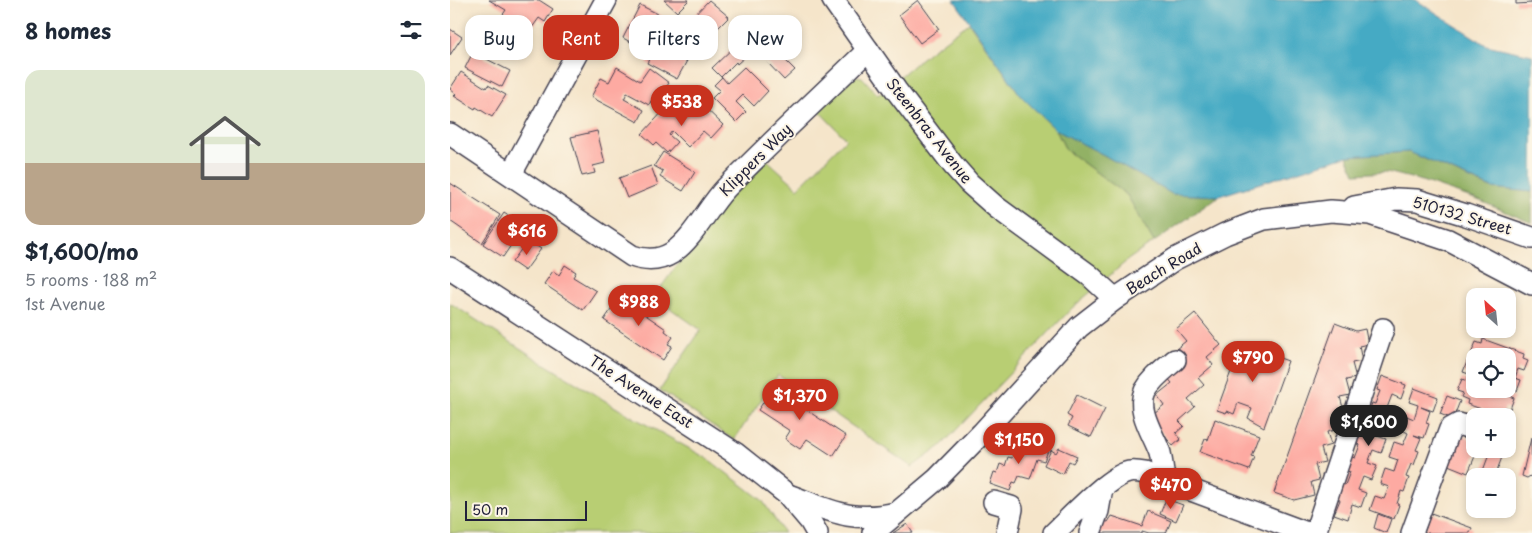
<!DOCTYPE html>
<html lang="en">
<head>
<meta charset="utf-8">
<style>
  :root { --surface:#fff; --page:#f2f2f3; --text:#1f2937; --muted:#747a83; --line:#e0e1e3; --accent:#c8321e }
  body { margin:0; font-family:"Playpen Sans",sans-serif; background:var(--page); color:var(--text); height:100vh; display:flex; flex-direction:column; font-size:19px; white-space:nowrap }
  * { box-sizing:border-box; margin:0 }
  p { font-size:16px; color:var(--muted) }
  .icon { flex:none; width:28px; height:28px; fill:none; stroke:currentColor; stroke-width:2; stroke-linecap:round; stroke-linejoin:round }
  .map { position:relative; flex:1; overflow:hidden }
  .drawer { display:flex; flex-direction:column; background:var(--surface); width:450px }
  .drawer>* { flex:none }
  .guide { position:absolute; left:15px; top:15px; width:475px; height:45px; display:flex; gap:10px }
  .needle { width:32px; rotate:333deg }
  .tools { position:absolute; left:1016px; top:288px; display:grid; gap:10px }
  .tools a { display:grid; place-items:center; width:50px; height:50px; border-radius:10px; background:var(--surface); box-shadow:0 2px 8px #0003; font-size:25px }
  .scale { position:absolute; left:15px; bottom:12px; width:122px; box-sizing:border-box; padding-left:5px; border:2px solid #22223b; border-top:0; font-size:14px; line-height:18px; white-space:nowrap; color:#22223b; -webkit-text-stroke:4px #fcf5e5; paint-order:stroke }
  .price { position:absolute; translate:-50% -42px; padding:0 11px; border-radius:18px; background:var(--accent); color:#fff; font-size:16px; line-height:32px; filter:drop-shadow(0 1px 2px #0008) }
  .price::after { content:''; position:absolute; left:50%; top:30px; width:15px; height:11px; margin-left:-8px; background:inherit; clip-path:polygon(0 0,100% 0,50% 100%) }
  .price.current { background:#222; color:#fff }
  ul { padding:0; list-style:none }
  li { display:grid; align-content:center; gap:10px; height:265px; padding:0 25px }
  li+li { border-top:1px solid var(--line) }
  li span { display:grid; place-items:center; height:155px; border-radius:15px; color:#555 }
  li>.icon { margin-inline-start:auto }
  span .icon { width:90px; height:90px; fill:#fffc; stroke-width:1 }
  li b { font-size:21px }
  h2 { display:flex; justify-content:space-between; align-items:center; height:60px; padding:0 25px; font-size:21px }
  .tag { padding:0 18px; border-radius:15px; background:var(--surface); box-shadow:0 2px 8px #0003; font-size:18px; line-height:45px }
  .tag.current { background:var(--accent); color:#fff }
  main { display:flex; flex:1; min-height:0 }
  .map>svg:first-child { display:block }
</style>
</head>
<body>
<main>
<section class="drawer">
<h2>8 homes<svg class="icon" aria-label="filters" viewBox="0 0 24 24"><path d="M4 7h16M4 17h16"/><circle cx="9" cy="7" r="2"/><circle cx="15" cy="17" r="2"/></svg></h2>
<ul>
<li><span style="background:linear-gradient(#dfe7d0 60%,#b9a48a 0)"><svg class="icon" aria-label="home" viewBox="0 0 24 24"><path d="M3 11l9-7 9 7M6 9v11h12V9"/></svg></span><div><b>$1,600/mo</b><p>5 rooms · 188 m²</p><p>1st Avenue</p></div></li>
</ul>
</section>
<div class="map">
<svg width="1082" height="533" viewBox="0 0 1082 533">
  <rect width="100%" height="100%" fill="#fcf5e5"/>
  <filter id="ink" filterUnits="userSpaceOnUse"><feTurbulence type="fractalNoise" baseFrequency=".02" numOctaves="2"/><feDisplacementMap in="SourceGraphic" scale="10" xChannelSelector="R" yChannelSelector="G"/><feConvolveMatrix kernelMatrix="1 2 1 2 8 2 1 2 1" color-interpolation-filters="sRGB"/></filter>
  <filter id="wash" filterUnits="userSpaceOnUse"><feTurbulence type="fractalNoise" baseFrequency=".0096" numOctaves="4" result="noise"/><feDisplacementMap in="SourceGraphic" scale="20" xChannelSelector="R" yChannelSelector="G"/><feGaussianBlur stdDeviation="1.12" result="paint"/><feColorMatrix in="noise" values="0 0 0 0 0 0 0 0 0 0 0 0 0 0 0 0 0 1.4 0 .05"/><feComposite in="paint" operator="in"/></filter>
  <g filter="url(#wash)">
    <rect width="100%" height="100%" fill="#f5e5ca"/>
    <g fill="#b8ce73" stroke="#6d7857">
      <path d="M519 23 571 96 606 130 616 150 677 195 704 242 679 259 622 308 491 446 462 467 328 375 284 440 210 390 251 330 204 297 260 219 315 158 348 188 396 139 365 107 405 76 412 77 428 95 479 52Z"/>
      <path d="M0 303 93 363 172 411 258 459 312 500 334 533H0Z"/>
    </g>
    <g fill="#92b165" stroke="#5a6a50">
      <path d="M606 130 652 154 722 194 769 196 704 242 677 195 616 150Z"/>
      <path d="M959 152 1041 188 1082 192V223L1028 200 969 180 937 172 905 174 897 156Z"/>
    </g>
    <path fill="#44aac4" stroke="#336680" d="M504 0H966L1036 45 1082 55V192L1042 188 959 152 897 156 769 196 722 194 652 154 606 130 571 96Z"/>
    <g id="blocks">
      <g fill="#fdaaa2">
        <path d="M39 0H89L103 9 95 22 89 18 61 57 39 43 51 25 47 23 56 10Z"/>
        <path d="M214 0H239L227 12Z"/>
        <path d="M259 0 279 17 263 33 256 27 248 34 237 23Z"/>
        <path d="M468 0 489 29 470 43 449 15Z"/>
        <path d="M1066 0H1082V3L1066 4Z"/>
        <path d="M190 5 216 18 199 52 173 38Z"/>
        <path d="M340 23 345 28V34L342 37 345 40 344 48 333 58 345 70 334 80 299 43 306 37 308 40 315 33 317 35 325 27 332 28Z"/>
        <path d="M0 29 12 37 0 55Z"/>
        <path d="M229 38 245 46 227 79 197 63 206 47 220 55Z"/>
        <path d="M287 44 297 55 287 64 286 62 271 77 262 68Z"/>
        <path d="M23 52 60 71 52 87 15 68Z"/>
        <path d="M167 67 190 81 199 68 219 83 205 104 201 101 199 105 177 93 174 99 194 110 188 122 141 97 151 78 159 82Z"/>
        <path d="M294 67 318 91 304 106 293 95 286 102 296 112 286 122 262 98 270 90 264 85 272 77 277 83Z"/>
        <path d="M11 72 36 88 38 85 56 95 42 117 26 107 25 109 4 96 6 94 0 89Z"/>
        <path d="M248 101 273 125 261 138 253 131 238 147 222 131 219 135 227 142 217 153 206 143 204 145 192 134 216 108 230 120Z"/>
        <path d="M147 131 155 163 143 166 145 173 132 176 121 137Z"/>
        <path d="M213 152 245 172 233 191 210 177 213 171 204 166Z"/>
        <path d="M201 166 208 185 177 198 169 178Z"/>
        <path d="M0 183 50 215 32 243 0 221Z"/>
        <path d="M54 213 74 226 53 257 33 244Z"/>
        <path d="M78 240 91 249 75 271 62 262Z"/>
        <path d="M115 265 126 272 123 277 146 291 133 310 94 284 103 271 109 275Z"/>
        <path d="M172 294 186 304 184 307 216 329 215 331 223 337 218 344 222 346 213 360 154 320Z"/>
        <path d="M745 313 771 345 757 357 763 365 748 378 754 385 738 399 745 407 729 421 734 426 726 433 731 439 723 446 699 417 714 405 707 395 722 383 716 376 721 353 736 341 726 329Z"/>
        <path d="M885 323 906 331 915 329 918 344 909 346 912 361 902 363 906 378 896 380 900 395 890 397 894 411 884 414 888 429 877 432 881 445 871 448 875 462 865 464 869 480 861 482 864 495 844 500 824 493Z"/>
        <path d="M1033 339 1074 354 1073 359 1078 361 1074 371 1068 369 1065 378 1071 380 1067 391 1062 389 1059 396 1064 398 1060 409 1055 407 1052 416H1031L1034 410 1017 404 1018 400 1011 397 1013 393 1007 391 1012 379 1017 381 1019 374 1013 372 1018 359 1025 362V389H1058V356H1026L1021 354 1026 342 1032 344Z"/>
        <path d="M791 344 838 361 814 427 798 418 802 408 788 403 784 414 777 411 776 413 767 410Z"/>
        <path d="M932 376 956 385 951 399 942 395 937 408 946 411 941 426 932 422 927 436 936 439 931 453 923 450 918 463 927 466 921 480 913 477 908 490 916 493 911 507 902 504 898 519 884 514 890 500 887 499 893 484 895 485 900 472 897 471 902 457 905 458 910 445 907 444 912 430 915 431 920 418 917 417 922 403 925 404 930 391 927 390Z"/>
        <path d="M329 379 341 387 335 396 396 436 383 456 357 439 350 449 335 439 340 431 308 410Z"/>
        <path d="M964 388 988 397 983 411 971 407 980 411 976 423 979 424 974 438 964 435 971 438 966 450 969 451 964 465 961 464 956 477 959 478 954 492 951 491 947 504 949 505 944 519 920 510 925 496 934 499 939 487 930 484 935 469 944 472 948 460 939 457 944 442 953 445 958 433 950 429 954 415 964 419 968 405 959 402Z"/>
        <path d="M627 395 655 409 641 437 618 426 622 418 617 415Z"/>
        <path d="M997 396 1010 401 1003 419 990 414Z"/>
        <path d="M765 419 809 435 801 456 804 457 799 470 750 452 755 439 758 440Z"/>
        <path d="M1004 433 1025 441V449H1028L1018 473 993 463Z"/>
        <path d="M1081 438 1082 475 1077 478 1072 476Z"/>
        <path d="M578 440 599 448 594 461 587 459 580 479 569 476 566 483 563 482 560 491 540 484 544 472 547 473 550 464 555 466 558 457 562 458 565 448 570 450 573 443 577 444Z"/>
        <path d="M609 448 627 456 623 463 619 461 613 474 594 465 601 450 606 453Z"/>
        <path d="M1041 449H1055L1045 476H1031Z"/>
        <path d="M716 499 733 505 726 521 710 514Z"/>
        <path d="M698 511 721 521 716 533H699L692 531V533H646L650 520 658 522 662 516 692 526Z"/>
        <path d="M981 513 1022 528 1020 533H974Z"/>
        <path d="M928 514 941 519 936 533 924 528Z"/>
        <path d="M457 524 463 533H443Z"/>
      </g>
    </g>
  </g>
  <g filter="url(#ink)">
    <use href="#blocks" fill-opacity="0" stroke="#423f50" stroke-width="1"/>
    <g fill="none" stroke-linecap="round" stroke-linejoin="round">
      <g stroke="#423f50" stroke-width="24">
        <g id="minor">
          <path d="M383 0 446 90 503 165 519 183 546 207 639 275 665 299"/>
          <path d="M0 134 182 256C196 261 209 261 222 253 245 237 257 208 276 188 322 141 371 96 418 50"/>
          <path d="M61 174 156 0"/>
          <path d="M904 207 946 199 967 200 1016 215 1082 238"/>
          <path d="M0 268 285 453 338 495 360 521 367 533"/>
          <path d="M714 480C713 472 712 462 710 453 704 435 686 411 695 391 702 378 715 369 725 360"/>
          <path d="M341 496C381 511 402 523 446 513"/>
          <path d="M544 502 561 507 562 509 557 533"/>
          <path d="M423 533 487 479 532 433 629 327 665 299 725 259 775 234 814 219 881 211 920 214 998 240 1082 284"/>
          <path d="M604 533C620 518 659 476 679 472 684 471 690 472 695 473L857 533"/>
          <path d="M640 533 648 511 652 488"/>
          <path d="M865 533 933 329"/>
          <path d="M962 533 1000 429 1009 424 1025 430"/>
        </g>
      </g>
      <use href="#minor" stroke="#fff" stroke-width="21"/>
    </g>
  </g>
  <g text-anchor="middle" stroke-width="4" stroke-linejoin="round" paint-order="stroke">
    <g font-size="15" fill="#22223b" stroke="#fcf5e5">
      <text transform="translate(479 131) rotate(52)" y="5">Steenbras Avenue</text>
      <text transform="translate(306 160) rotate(-45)" y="5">Klippers Way</text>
      <text transform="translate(1012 216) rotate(16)" y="5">510132 Street</text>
      <text transform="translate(714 269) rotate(-31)" y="5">Beach Road</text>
      <text transform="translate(191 392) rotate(33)" y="5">The Avenue East</text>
    </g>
  </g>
</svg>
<div class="tools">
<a><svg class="needle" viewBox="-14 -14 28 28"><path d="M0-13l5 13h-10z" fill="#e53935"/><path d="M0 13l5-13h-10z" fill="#747a83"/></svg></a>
<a><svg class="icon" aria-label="locate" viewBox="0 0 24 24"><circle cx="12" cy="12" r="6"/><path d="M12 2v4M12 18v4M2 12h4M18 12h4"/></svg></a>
<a>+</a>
<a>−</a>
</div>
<div class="scale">50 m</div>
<b class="price" style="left:232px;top:127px">$538</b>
<b class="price" style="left:77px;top:256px">$616</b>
<b class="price" style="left:189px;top:327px">$988</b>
<b class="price" style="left:803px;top:383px">$790</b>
<b class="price" style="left:350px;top:421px">$1,370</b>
<b class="price current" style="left:919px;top:447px">$1,600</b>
<b class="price" style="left:569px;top:465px">$1,150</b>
<b class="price" style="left:721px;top:510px">$470</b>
<div class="guide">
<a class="tag">Buy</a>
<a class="tag current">Rent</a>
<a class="tag">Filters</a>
<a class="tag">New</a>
</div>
</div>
</main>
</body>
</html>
